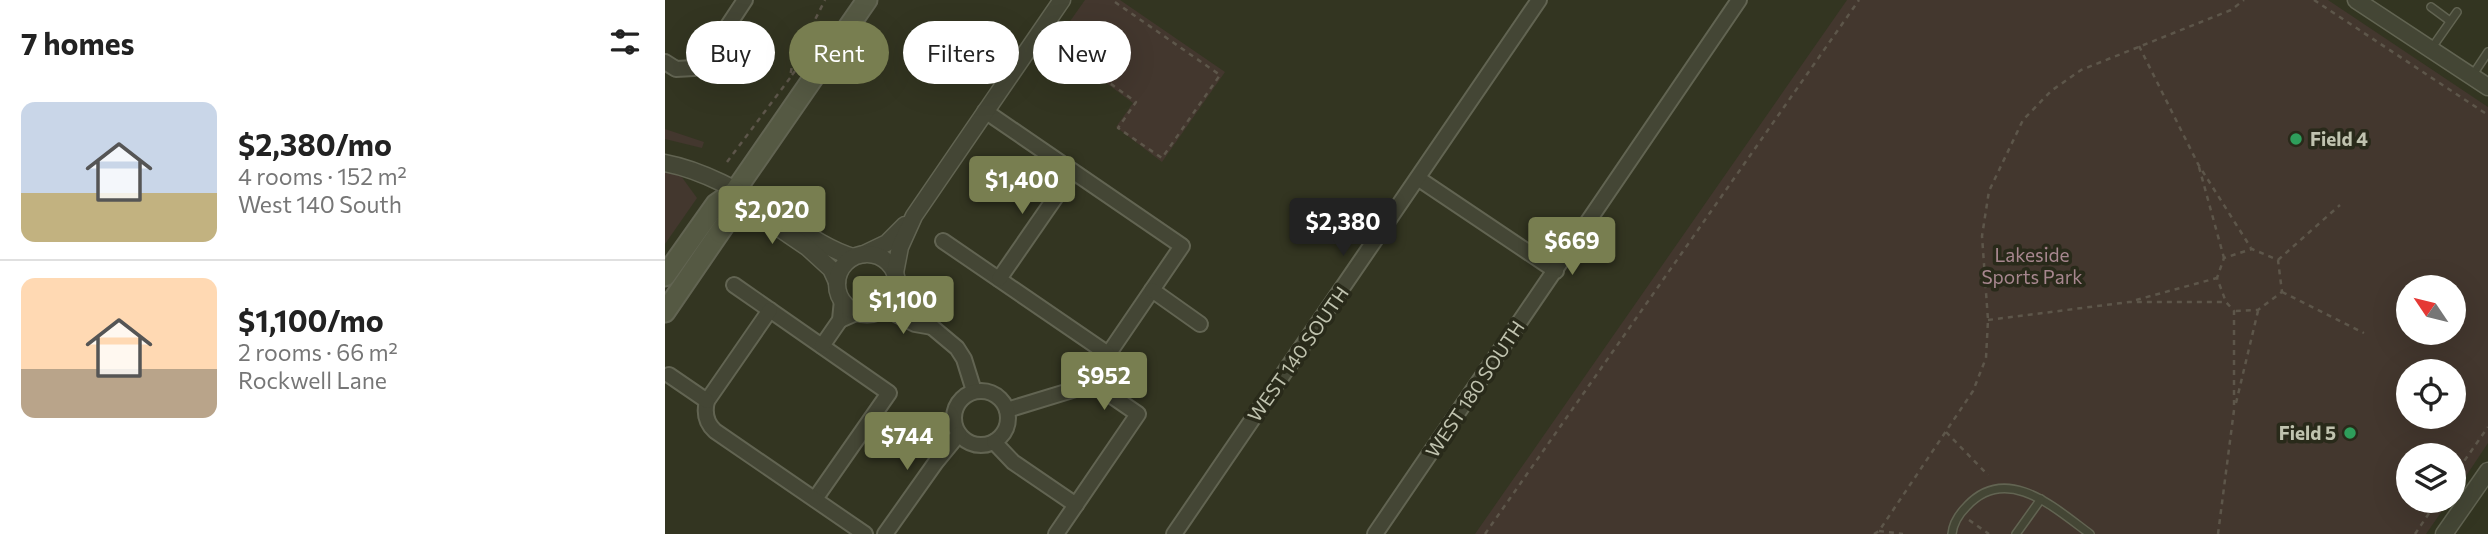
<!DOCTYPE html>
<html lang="en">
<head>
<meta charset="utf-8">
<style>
  :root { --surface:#fff; --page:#f6f6f6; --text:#222; --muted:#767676; --line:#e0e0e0; --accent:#787e50 }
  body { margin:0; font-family:Commissioner,sans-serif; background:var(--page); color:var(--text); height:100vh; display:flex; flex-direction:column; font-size:26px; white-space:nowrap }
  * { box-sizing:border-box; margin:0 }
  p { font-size:23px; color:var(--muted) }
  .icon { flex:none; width:38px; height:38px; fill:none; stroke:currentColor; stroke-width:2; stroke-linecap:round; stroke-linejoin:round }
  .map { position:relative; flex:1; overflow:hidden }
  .details { display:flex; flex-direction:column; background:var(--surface); width:665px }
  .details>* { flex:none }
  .guide { position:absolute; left:21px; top:21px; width:665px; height:63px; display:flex; gap:14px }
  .needle { width:46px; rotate:305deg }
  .buttons { position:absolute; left:1731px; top:275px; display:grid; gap:14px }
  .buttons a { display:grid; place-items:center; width:70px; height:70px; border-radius:50%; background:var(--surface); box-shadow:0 7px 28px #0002; font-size:35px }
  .price { position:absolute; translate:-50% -60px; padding:0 16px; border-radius:7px; background:var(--accent); color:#fff; font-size:23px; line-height:46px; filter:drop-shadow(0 2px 4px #0008) }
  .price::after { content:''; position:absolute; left:50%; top:42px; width:21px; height:16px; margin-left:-10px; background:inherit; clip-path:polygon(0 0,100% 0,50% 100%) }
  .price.current { background:#222; color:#fff }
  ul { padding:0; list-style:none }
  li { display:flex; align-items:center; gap:21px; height:175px; padding:0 21px }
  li+li { border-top:2px solid var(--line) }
  li span { display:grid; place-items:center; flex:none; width:196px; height:140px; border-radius:14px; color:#555 }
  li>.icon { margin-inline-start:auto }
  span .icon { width:84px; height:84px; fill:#fffc; stroke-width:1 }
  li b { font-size:30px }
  h2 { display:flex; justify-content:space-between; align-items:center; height:84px; padding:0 21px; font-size:30px }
  .tag { padding:0 24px; border-radius:32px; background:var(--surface); box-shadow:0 7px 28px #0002; font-size:24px; line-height:63px }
  .tag.current { background:var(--accent); color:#fff }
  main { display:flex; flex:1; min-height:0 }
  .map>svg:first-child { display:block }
</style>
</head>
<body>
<main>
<section class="details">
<h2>7 homes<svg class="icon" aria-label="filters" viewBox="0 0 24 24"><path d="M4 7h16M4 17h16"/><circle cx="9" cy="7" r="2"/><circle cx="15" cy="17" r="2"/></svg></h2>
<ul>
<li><span style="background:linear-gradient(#c9d6e8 65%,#c2b280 0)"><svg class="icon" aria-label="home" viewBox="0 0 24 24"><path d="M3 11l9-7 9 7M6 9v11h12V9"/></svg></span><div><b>$2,380/mo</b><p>4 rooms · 152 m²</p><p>West 140 South</p></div></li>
<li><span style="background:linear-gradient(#ffd9b3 65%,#b9a48a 0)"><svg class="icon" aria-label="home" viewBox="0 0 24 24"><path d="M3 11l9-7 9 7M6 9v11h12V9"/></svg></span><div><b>$1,100/mo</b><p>2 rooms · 66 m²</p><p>Rockwell Lane</p></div></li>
</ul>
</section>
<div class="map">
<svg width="1823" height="534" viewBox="0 0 1823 534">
  <rect width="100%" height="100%" fill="#333521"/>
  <g fill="#43372e" fill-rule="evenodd">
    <path d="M420 0H455L560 72 497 162 451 127 468 103 389 44Z"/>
    <path d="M1182 0H1663L1823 107V443L1789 494 1788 455H1743V500L1784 501 1761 534H810ZM1743 287H1788V332H1743ZM1743 371H1788V416H1743Z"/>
    <path d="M0 129 39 142 37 148 0 139Z"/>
    <path d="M0 163 16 176 32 198 0 244Z"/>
  </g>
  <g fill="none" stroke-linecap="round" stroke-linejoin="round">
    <g stroke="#626452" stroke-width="10">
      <g id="service">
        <path d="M1766 7 1785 21"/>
        <path d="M1766 49 1792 12"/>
        <path d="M1807 76 1823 52"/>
        <path d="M1287 534C1288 523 1294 514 1302 506 1342 463 1391 509 1425 534"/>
        <path d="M1351 534 1376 499"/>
      </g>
    </g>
    <g stroke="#626452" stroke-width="18">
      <g id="minor">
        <path d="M0 62 11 69 29 68 39 62 80 0"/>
        <path d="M320 111 517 246 425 381 414 388 342 410"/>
        <path d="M754 179 891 271"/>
        <path d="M278 241 443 354"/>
        <path d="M334 279 408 172"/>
        <path d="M69 285 224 393 150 499"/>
        <path d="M231 288 267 327 292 348 299 359 309 391"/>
        <path d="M487 290 535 324"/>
        <path d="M219 308 250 324 267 327"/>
        <path d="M105 310 42 401C39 413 41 423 50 431L200 534"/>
        <path d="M175 320 193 312"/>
        <path d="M157 346 175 320 177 300"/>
        <path d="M4 375 42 401"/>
        <circle cx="316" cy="418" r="27"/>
        <path d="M329 442 348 462 411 505"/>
        <path d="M220 534 271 462 294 434"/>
        <path d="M391 534 473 414 425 381"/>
        <path d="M509 534 874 0"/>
        <path d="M710 534 1074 0"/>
      </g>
    </g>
    <g stroke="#626452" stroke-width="19">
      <g id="tertiary">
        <path d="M1691 0 1823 87"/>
        <path d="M0 163C38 170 76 192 108 212 134 228 158 248 188 257"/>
        <path d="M83 207 143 248 166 269 172 282"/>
        <path d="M199 254 222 243 240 225"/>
        <circle cx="202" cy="284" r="30"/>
        <path d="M230 273 235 247 249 216 397 0"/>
        <path d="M1779 534 1823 471"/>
      </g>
    </g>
    <g stroke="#626452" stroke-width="23">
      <g id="secondary">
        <path d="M0 276 51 204 70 191 202 0"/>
        <path d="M0 312 67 214 70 191"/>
      </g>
    </g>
    <g stroke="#5d564a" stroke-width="2.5" stroke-dasharray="5 5" stroke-linecap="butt">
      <path d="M1649 0 1823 115"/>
      <path d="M389 43 471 102 453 128 497 158 555 75 447 0"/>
      <path d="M1474 46 1533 164 1586 248"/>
      <path d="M127 75 144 53"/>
      <path d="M62 162 125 78 127 65 160 0"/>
      <path d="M1534 167 1559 258"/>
      <path d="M1613 260 1675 205"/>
      <path d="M1617 292 1699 333"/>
      <path d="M1471 300 1552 278"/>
      <path d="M1323 320 1464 302H1560"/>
      <path d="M1571 403 1593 311"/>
      <path d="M1281 432 1323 475"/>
      <path d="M1788 477 1823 427"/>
      <path d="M1304 520 1324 534"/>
      <path d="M1214 531 1238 534"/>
      <path d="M820 534 1194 0"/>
      <path d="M1209 534 1214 531 1308 391 1321 358 1323 320 1317 236 1324 191 1358 120 1386 91 1416 70 1566 10 1579 0"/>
      <path d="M1553 534 1569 410V311L1561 302 1552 278 1559 258 1587 249 1613 260 1617 292 1593 310 1569 311"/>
      <path d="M1750 534 1773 500"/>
    </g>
    <use href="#service" stroke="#444635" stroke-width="7"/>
    <use href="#minor" stroke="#444635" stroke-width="14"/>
    <use href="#tertiary" stroke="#444635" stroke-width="16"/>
    <use href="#secondary" stroke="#555943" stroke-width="19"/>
  </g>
  <g fill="#2e9e5b" stroke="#292a1a" stroke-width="2.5">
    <circle cx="1631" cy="139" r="7"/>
    <circle cx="1685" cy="433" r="7"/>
  </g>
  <g text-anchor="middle" stroke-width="7" stroke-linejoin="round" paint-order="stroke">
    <g font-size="19" font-weight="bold" fill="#c0c3af" stroke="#292a1a" text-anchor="start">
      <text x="1645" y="146">Field 4</text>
      <text x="1671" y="440" text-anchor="end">Field 5</text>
    </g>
    <g font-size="19" fill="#a7878f" stroke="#292a1a">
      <text x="1367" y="262">Lakeside<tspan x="1367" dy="22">Sports Park</tspan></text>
    </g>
    <g font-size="19" fill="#c0c3af" stroke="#292a1a">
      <text transform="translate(633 354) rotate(-55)" y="7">WEST 140 SOUTH</text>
      <text transform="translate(810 389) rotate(-56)" y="7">WEST 180 SOUTH</text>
    </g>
  </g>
</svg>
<div class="buttons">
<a><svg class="needle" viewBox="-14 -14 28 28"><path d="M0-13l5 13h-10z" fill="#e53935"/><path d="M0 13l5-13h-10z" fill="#767676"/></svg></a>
<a><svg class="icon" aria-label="locate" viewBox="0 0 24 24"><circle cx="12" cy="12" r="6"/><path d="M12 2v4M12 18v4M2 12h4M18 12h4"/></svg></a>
<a><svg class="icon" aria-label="layers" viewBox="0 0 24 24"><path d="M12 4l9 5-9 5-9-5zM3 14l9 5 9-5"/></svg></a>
</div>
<b class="price" style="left:357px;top:216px">$1,400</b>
<b class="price" style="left:107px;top:246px">$2,020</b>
<b class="price current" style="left:678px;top:258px">$2,380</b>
<b class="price" style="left:907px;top:277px">$669</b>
<b class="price" style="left:238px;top:336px">$1,100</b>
<b class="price" style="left:439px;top:412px">$952</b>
<b class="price" style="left:242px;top:472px">$744</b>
<div class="guide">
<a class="tag">Buy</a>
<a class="tag current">Rent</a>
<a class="tag">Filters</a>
<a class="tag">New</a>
</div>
</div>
</main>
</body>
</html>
